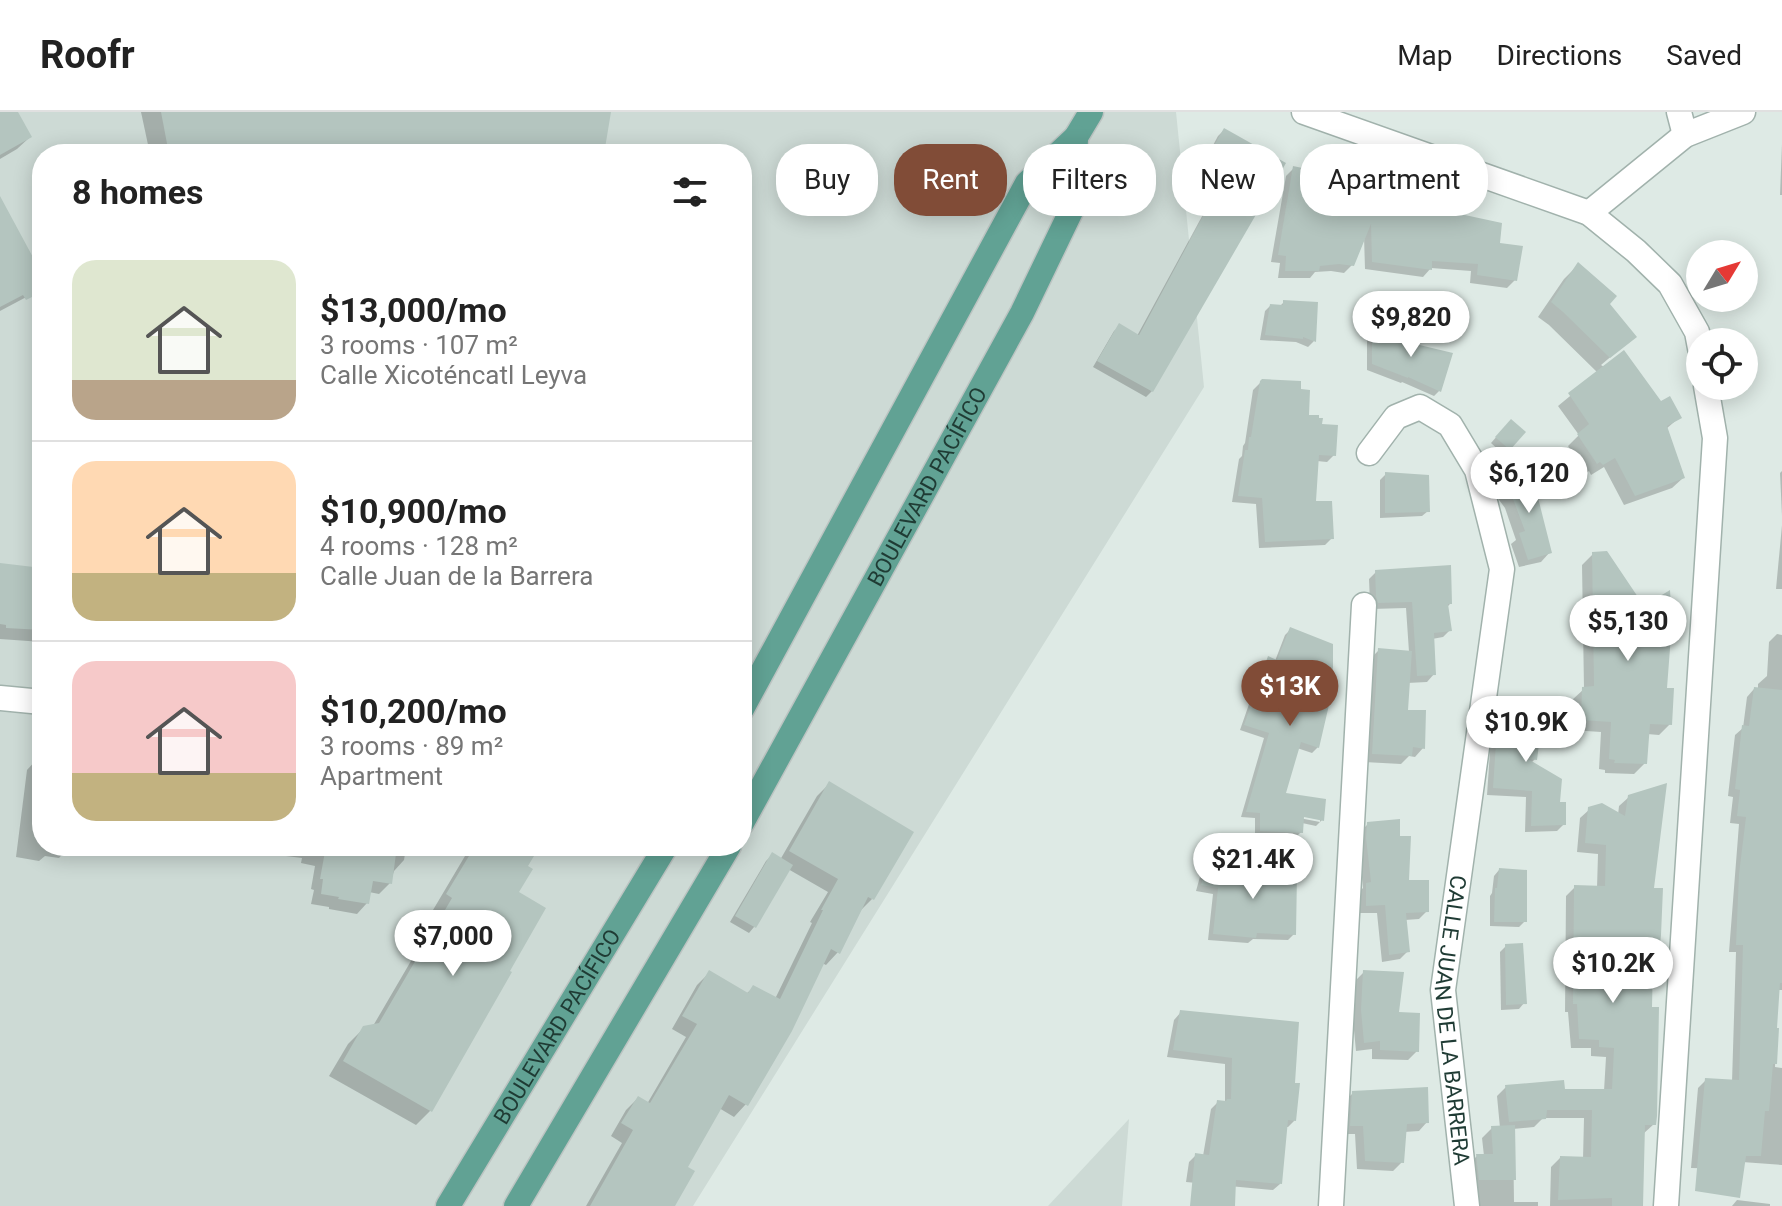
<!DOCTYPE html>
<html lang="en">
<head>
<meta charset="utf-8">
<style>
  :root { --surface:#fff; --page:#f6f6f6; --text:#222; --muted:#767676; --line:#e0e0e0; --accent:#814c37 }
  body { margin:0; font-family:Roboto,sans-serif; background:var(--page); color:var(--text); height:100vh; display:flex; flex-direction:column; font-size:30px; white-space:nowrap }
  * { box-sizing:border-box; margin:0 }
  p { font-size:26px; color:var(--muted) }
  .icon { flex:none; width:44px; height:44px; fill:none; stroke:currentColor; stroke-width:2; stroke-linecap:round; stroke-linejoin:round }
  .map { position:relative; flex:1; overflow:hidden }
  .panel { position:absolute; left:32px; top:32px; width:720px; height:712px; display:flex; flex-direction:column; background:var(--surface); border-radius:32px; box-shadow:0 4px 20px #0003 }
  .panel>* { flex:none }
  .top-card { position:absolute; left:776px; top:32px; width:760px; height:72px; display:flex; gap:16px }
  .needle { width:52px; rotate:52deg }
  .fabs { position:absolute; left:1686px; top:128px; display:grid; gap:16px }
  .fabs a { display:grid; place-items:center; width:72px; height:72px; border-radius:50%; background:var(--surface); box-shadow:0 4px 20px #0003; font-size:40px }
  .price { position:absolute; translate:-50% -68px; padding:0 18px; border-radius:28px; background:#fff; color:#222; font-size:26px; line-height:52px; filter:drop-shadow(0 2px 4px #0008) }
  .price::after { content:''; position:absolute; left:50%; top:48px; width:24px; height:18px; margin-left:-12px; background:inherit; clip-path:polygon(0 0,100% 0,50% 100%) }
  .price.selected { background:var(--accent); color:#fff }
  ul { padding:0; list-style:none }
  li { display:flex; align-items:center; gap:24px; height:200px; padding:0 40px }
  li+li { border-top:2px solid var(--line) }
  li span { display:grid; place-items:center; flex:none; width:224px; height:160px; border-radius:24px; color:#555 }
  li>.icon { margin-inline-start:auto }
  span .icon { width:96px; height:96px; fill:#fffc; stroke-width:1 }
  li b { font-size:34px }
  h2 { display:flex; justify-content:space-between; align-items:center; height:96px; padding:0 40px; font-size:34px }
  .pill { padding:0 28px; border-radius:32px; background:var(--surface); box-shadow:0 4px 20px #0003; font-size:28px; line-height:72px }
  .pill.selected { background:var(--accent); color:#fff }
  header { display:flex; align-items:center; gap:48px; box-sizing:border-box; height:112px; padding:0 40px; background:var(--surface); border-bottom:2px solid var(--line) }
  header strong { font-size:38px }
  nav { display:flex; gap:44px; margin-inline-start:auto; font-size:28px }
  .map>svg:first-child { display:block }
</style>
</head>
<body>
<header>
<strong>Roofr</strong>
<nav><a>Map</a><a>Directions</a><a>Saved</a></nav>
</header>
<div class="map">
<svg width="1782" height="1094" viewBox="0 0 1782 1094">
  <rect width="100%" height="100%" fill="#deeae5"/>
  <g fill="#cddad5" fill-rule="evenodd">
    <path d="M0 0H1176L1204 275 693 1094H0ZM42 42H742V734H42Z"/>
    <path d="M1129 1007 1122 1094H1048Z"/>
  </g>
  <g fill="#0003">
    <path d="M0 0H16L30 25 17 37 0 47Z"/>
    <path d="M141 0H609L602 42H150Z"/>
    <path d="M1224 18 1283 51 1152 279 1146 285 1093 255 1114 219 1120 214 1137 224 1219 73 1198 61 1218 24Z"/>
    <path d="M1782 32V83H1780Z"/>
    <path d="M1294 56 1421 96 1497 132 1515 168 1507 176 1470 171 1471 159 1431 156 1423 165 1365 157 1364 124 1352 153 1344 161 1331 159 1315 160 1310 166H1278L1280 151 1271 150 1286 64Z"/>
    <path d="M0 88 42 166V172L32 182 0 199Z"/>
    <path d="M1578 153 1634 225 1601 253 1680 305 1666 317 1683 366 1672 376 1624 393 1604 355 1591 363 1589 359 1586 361 1568 334 1579 323 1558 294 1598 261 1549 213 1538 205 1564 167Z"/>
    <path d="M1284 190 1316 192 1314 229 1308 235 1296 230 1260 228 1265 199 1270 194H1280Z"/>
    <path d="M1373 222 1408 233 1440 278 1434 284 1402 270 1401 271 1367 258V227Z"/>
    <path d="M1262 269 1320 314 1334 343 1327 350 1317 349 1314 391 1332 426 1325 433 1259 436 1256 392 1232 390 1239 347 1242 344 1243 334 1245 331 1253 278Z"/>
    <path d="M1505 315 1523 320 1503 342 1491 331Z"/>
    <path d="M1782 359V404L1780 361Z"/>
    <path d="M1386 362 1428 399 1422 404 1380 406V368Z"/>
    <path d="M1503 372 1550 440 1541 450 1519 455 1511 432 1516 428 1505 396 1494 381Z"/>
    <path d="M1782 413V477H1776Z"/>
    <path d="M1593 442 1644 497 1665 578 1670 612 1659 623 1647 622 1645 651 1634 662 1605 661V658L1599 657 1601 620 1571 618 1572 588 1584 577 1582 453Z"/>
    <path d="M0 453 42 457V530L0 527Z"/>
    <path d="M1376 460 1450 492 1447 495 1450 518 1443 525 1432 527 1434 562 1427 570 1407 571 1406 600 1423 636 1415 645 1409 644 1401 652 1364 650 1370 547 1379 538 1409 540 1406 496 1372 497 1370 492 1369 467Z"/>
    <path d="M1291 517 1331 533V555L1327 593 1318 635 1312 641 1297 636 1284 683 1324 689 1322 708 1320 710V706L1294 701V705L1320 710 1316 714 1302 711 1301 720 1295 726 1255 724V706L1241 705 1264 626 1240 618 1263 552 1269 547 1275 549 1285 523Z"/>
    <path d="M1777 522 1782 523V878H1778L1775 955 1782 956V1053L1742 1050 1735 1057 1691 1056 1698 976 1706 968 1732 970 1736 840H1729L1739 712 1730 711 1733 685 1728 684 1735 623 1743 616 1747 585 1754 577H1758V572L1767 564 1769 530Z"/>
    <path d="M1500 588 1522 607 1535 647 1531 651 1558 692 1564 712 1557 719 1525 720 1526 685 1487 683 1493 595Z"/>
    <path d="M37 647 42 648V734H70L59 746 45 744 39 749 16 745 27 658Z"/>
    <path d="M829 672 872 787 860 799 838 840 826 853 822 851 746 992 734 1005 719 996 685 1056 672 1094H586L622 1031 611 1024 626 998 638 986 647 992 686 925 672 917 697 873 710 860 746 882 754 875 775 887 812 811 810 810 828 780 788 757 754 815 749 821 730 810 766 749 772 743 780 748 817 684Z"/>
    <path d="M1629 685 1652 778 1657 851 1651 857 1654 1012 1643 1022 1641 1094H1550L1551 1055 1560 1046 1583 1047 1584 1006H1543L1534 1015 1513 1017 1514 1090H1538V1094H1472L1468 1053 1477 1044H1484L1482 1026 1492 1016H1500L1497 984 1506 975 1563 979H1604L1606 945 1591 944V936H1571L1568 900H1565L1566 784 1575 775 1597 776 1598 742 1577 740 1580 706 1590 697 1618 703 1619 694Z"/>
    <path d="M1368 712 1398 726 1407 770 1427 799 1419 807 1405 808 1408 839 1400 847 1382 850 1377 801H1359L1358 781 1363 776 1359 735 1360 720Z"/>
    <path d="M83 734H168L159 744Z"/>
    <path d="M206 734H413L405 742 404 748 394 759 390 771 379 782 369 780 367 791 357 802 329 797V795L311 792 314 778 311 777 315 754 301 751 302 746Z"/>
    <path d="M465 734H538L525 755 430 999 416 1013 329 964 348 932 364 916 373 914 380 902 439 801 433 798 465 744 460 742Z"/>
    <path d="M1208 755 1294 822 1288 828 1253 827 1248 831 1208 828 1213 782 1196 779 1201 761Z"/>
    <path d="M1499 758 1525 809 1519 815 1490 814V784L1492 781 1494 764Z"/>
    <path d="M1506 834 1524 891 1519 897 1501 898 1500 840Z"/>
    <path d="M1364 860 1397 902 1417 939 1408 948 1372 947V937L1356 939 1353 908 1355 869Z"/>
    <path d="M1181 900 1293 973 1295 1008 1288 1015H1286L1280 1072 1273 1078 1186 1070 1189 1050 1196 1043 1203 1044 1211 997 1218 990 1225 991V952L1167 945 1174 908Z"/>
    <path d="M1353 981 1427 1010 1419 1019 1404 1020 1402 1050 1393 1059 1357 1057 1355 1022H1343L1344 990Z"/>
    <path d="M1737 1088 1770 1092V1094H1732Z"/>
  </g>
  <g fill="#b4c5bf">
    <path d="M0 0H18L32 25 0 43Z"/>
    <path d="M161 0H611L604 42H169Z"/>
    <path d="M1224 16 1286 51 1153 280 1097 249 1119 211 1139 223 1223 67 1202 55Z"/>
    <path d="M1293 54 1364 69 1424 87 1423 94 1502 111 1500 131 1523 134 1517 169 1477 163 1478 152 1432 149V158L1372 150 1371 112 1354 154 1339 152 1320 154 1319 159H1285L1286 144 1278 143Z"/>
    <path d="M0 84 42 162V180L26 188 23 183 0 195Z"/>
    <path d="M1578 150 1617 184 1610 192 1637 225 1610 246 1563 200 1551 190Z"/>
    <path d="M1283 188 1318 190 1316 230 1303 225V227L1265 223 1270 192 1283 193Z"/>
    <path d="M1372 220 1411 223V231L1453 241 1441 280 1408 265V266L1372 252Z"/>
    <path d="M1624 238 1661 289 1670 284 1682 306 1667 314 1685 366 1635 384 1615 346 1603 353 1600 350 1597 352 1577 322 1589 312 1568 281Z"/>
    <path d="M1262 267 1301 269V277L1310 278 1309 303H1319V306H1323L1322 312 1338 313 1336 344 1319 343 1316 389H1332L1334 427 1265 430 1262 386 1238 384 1245 338H1248L1249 325H1251L1260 269Z"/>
    <path d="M1511 307 1526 320 1510 338 1495 325Z"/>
    <path d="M1519 356 1531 373 1534 370 1552 441 1528 448 1519 421 1525 419 1513 387 1502 370Z"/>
    <path d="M1385 360 1429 363 1430 400 1385 401Z"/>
    <path d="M1607 439 1644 494 1670 478 1671 497H1673L1667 576H1674L1672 613 1650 612 1647 652 1614 651 1615 648 1609 647 1611 610 1581 608 1582 575 1594 574 1592 440Z"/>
    <path d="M0 451 42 456V518L6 516V513L0 512Z"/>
    <path d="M1451 453 1452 492H1448L1452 519 1434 521 1436 563 1417 564 1412 490 1378 491 1376 484 1375 458Z"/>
    <path d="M1290 515 1333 532V555L1329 593 1319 636 1301 630 1286 681 1326 687 1324 709 1304 705 1303 721 1260 719V701L1246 700 1269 621 1244 613 1268 544 1277 548Z"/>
    <path d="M1378 536 1412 539 1408 598H1426L1425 637 1413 635 1412 644 1372 642Z"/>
    <path d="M1754 575 1782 578V871H1780L1777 916H1779L1777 952H1773L1769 999H1765L1761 1044H1746L1740 1086 1695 1079 1705 966 1739 968 1743 833H1736L1739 762 1746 705 1737 704 1740 678 1735 677 1742 613 1749 614Z"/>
    <path d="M1499 586 1526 590 1524 605 1542 608 1537 648 1528 647 1562 667 1560 690H1566V713L1531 714 1532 679 1493 676Z"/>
    <path d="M829 669 914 720 874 788 868 785 840 842 831 837 792 919 748 994 729 983 688 1055 695 1059 675 1094H590L633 1018 621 1011 638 984 650 991 697 912 682 904 709 858 748 881 753 873 780 887 823 798H821L838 767 789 739Z"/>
    <path d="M1667 671 1654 776H1663L1661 823 1658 852H1653L1652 895H1659L1657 1004 1656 1013H1645L1643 1094H1612V1086L1558 1088 1560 1044 1591 1045 1592 998H1547L1546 1007 1509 1010 1505 973 1564 968 1565 977H1612L1614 936 1599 935V928L1579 927 1577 892H1573L1574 773 1605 774 1606 733 1585 731 1588 695 1602 691 1625 704 1628 683Z"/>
    <path d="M1400 707V724H1411L1409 768H1429V800L1406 801 1410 840 1389 843 1385 793 1366 794V771L1371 770 1366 726 1367 710Z"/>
    <path d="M326 734H397L392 772 373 769 369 792 338 787 339 785 321 782 323 767H320Z"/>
    <path d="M475 734H540L528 754 533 757 519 780 546 796 510 859 512 860 432 1000 343 949 363 914 379 911 452 786 446 782Z"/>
    <path d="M772 740 793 753 756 816 735 804Z"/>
    <path d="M1207 752 1297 761 1296 823 1257 821 1256 826 1213 822 1218 776 1201 773Z"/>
    <path d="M1499 756 1527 758V810H1494L1495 776H1497Z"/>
    <path d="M1523 831 1527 892 1506 893 1505 832Z"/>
    <path d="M1363 858 1404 860 1399 900 1420 901 1419 940 1380 938V929L1364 931 1361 898Z"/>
    <path d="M1180 898 1299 910 1295 971H1300L1296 1009 1288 1008 1282 1072 1236 1068 1235 1094H1190L1195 1041 1209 1043 1217 988 1226 989 1227 987H1231L1232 946 1173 938Z"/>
    <path d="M1428 975 1429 1011 1407 1012 1404 1051 1365 1049 1363 1014H1350L1352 979Z"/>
    <path d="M1515 1013 1516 1068H1479L1476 1042H1493L1491 1014Z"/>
  </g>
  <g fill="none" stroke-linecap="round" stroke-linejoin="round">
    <g stroke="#a1b2ac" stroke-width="27">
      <g id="minor">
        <path d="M1304 0 1589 101 1636 139 1670 172 1697 220 1700 236"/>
        <path d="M1679 0 1685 23"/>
        <path d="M1589 101 1685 23 1743 0"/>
        <path id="s1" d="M1369 341 1396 305 1420 295 1450 313 1477 358 1502 457 1443 878 1467 1094"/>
        <path d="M0 586 42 590"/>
        <path d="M1331 1094 1364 493"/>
        <path d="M1666 1094 1715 326 1706 274"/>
      </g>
    </g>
    <g stroke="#bcc4c2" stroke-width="27">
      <g id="major">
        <path d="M742 597 1027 71 1076 25 1091 0"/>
        <path id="s2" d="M742 711 1022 201 1074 93 1076 25"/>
        <path id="s3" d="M448 1094 666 734"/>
        <path d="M516 1094 729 734"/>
      </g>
    </g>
    <use href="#minor" stroke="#fff" stroke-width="24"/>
    <use href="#major" stroke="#61a294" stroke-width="24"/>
  </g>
  <g text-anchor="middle" stroke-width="6" stroke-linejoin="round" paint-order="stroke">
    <g font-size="22" fill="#1f3b34" stroke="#eff7f3">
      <text dy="8" stroke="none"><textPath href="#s2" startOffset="384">BOULEVARD PACÍFICO</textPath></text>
      <text dy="8" stroke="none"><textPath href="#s1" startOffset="716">CALLE JUAN DE LA BARRERA</textPath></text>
      <text dy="8" stroke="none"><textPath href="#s3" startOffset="210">BOULEVARD PACÍFICO</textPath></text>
    </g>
  </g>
</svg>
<div class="fabs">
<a><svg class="needle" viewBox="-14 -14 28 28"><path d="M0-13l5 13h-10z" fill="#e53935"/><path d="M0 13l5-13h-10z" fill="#767676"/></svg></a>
<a><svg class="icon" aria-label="locate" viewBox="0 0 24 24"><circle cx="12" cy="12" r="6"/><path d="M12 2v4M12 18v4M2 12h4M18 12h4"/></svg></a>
</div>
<b class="price" style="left:1411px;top:247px">$9,820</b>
<b class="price" style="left:1529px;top:403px">$6,120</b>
<b class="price" style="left:1628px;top:551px">$5,130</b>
<b class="price selected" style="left:1290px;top:616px">$13K</b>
<b class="price" style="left:1526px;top:652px">$10.9K</b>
<b class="price" style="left:1253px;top:789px">$21.4K</b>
<b class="price" style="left:453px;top:866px">$7,000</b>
<b class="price" style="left:1613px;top:893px">$10.2K</b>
<div class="top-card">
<a class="pill">Buy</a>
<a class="pill selected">Rent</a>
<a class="pill">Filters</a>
<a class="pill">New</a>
<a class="pill">Apartment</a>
</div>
<section class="panel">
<h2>8 homes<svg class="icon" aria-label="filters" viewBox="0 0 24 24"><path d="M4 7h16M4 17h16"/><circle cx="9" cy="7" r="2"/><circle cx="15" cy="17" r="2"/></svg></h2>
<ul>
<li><span style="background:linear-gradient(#dfe7d0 75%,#b9a48a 0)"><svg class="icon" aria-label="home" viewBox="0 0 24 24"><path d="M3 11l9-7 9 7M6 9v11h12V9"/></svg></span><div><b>$13,000/mo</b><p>3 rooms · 107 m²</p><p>Calle Xicoténcatl Leyva</p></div></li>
<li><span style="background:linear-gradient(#ffd9b3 70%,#c2b280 0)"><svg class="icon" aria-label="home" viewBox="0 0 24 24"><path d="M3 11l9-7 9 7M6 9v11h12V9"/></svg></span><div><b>$10,900/mo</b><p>4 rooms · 128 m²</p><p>Calle Juan de la Barrera</p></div></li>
<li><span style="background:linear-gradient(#f6c9c9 70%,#c2b280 0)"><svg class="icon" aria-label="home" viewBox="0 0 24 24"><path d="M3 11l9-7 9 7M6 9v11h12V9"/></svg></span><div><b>$10,200/mo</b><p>3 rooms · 89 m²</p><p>Apartment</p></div></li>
</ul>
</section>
</div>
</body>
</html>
